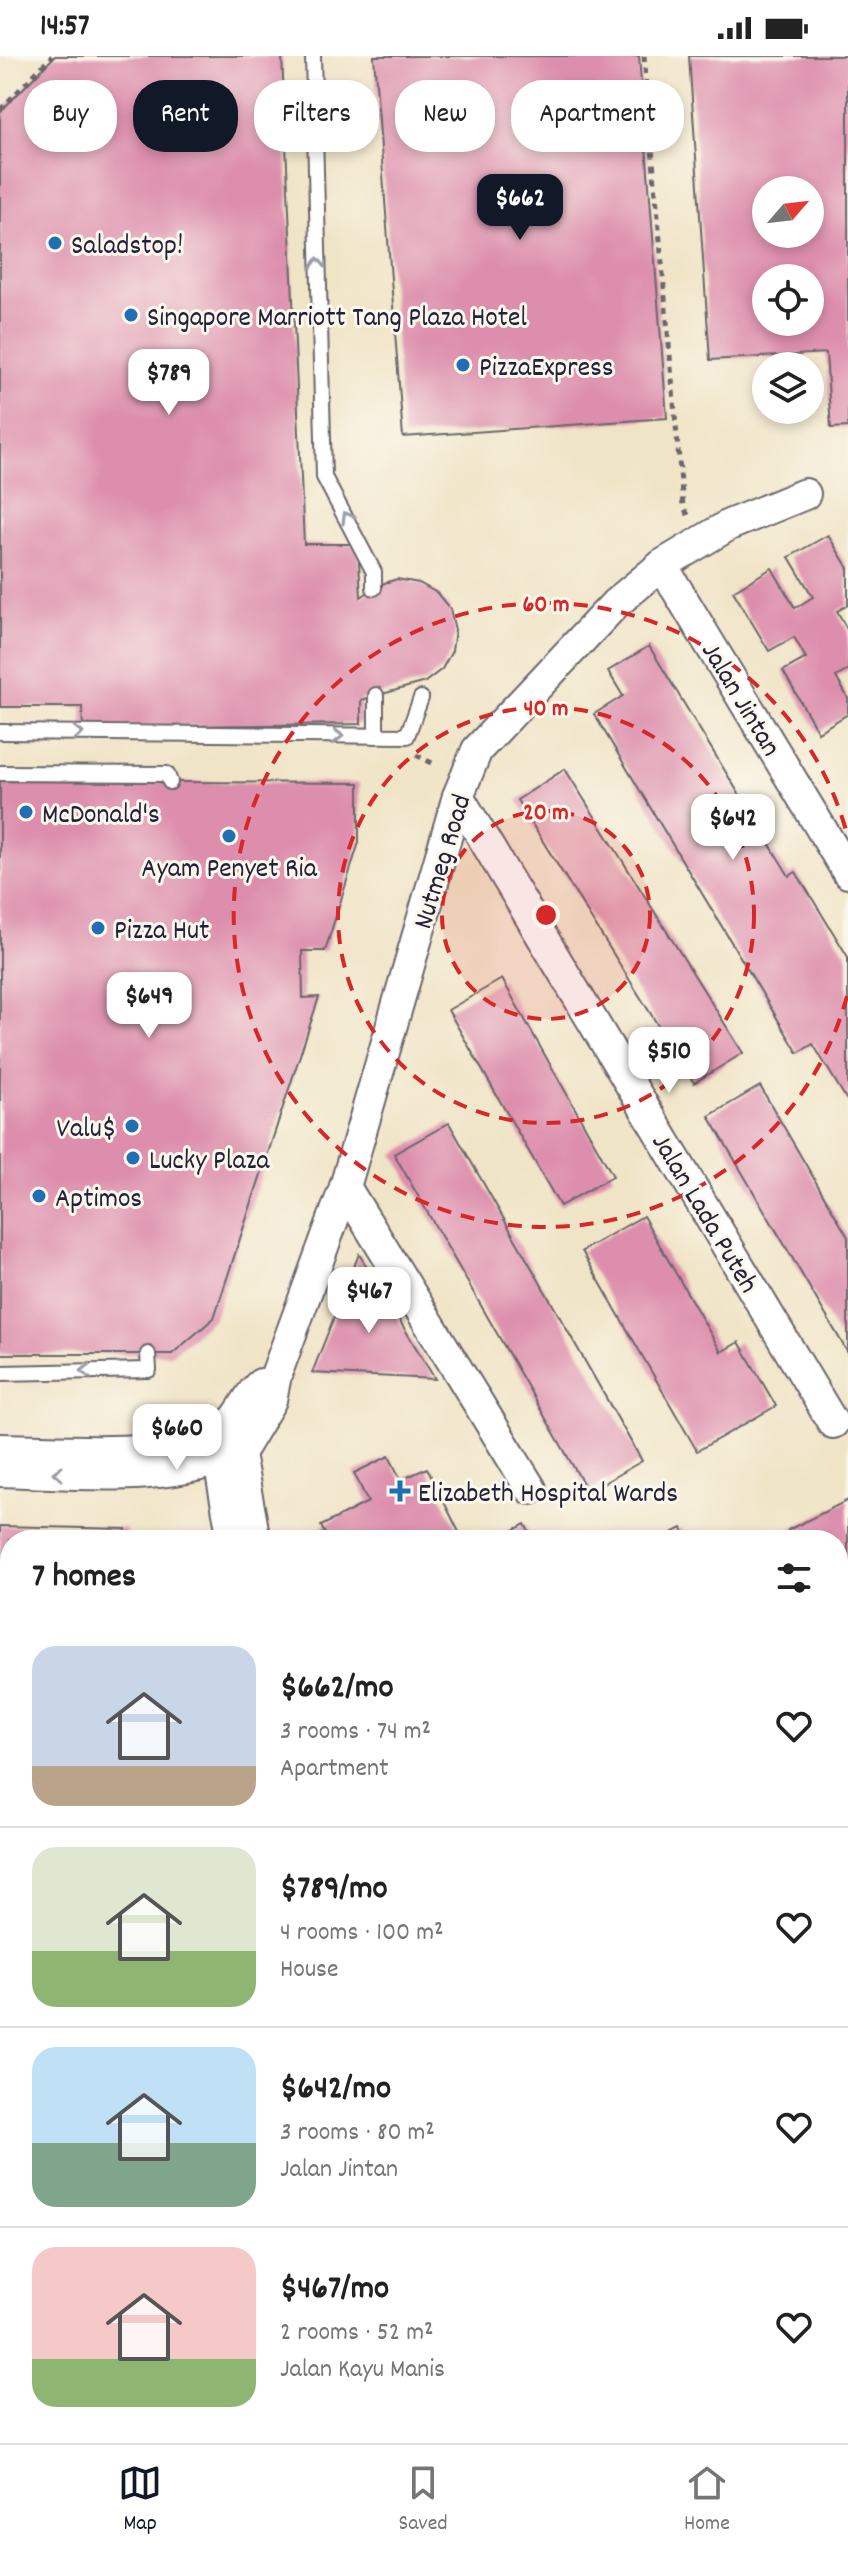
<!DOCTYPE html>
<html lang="en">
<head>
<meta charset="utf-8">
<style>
  :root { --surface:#fff; --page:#f2f2f2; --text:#222; --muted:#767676; --line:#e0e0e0; --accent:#111827 }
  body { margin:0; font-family:Dekko,sans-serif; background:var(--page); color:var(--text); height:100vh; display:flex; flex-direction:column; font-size:30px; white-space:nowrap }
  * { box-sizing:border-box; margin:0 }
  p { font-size:26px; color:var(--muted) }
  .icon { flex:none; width:44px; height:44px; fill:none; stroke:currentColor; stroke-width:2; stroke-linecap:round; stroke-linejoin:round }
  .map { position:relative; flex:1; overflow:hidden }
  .sheet { position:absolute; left:0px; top:1474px; width:848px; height:914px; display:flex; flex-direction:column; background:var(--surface); border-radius:32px 32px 0 0; box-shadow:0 4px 12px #0003 }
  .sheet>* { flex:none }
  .hud { position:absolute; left:24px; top:24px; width:800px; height:72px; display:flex; gap:16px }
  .needle { width:52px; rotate:62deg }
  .buttons { position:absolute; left:752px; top:120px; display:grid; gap:16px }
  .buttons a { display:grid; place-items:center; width:72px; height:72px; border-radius:50%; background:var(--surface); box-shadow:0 4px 12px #0003; font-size:40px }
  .price { position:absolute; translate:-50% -68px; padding:0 18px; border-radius:16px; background:#fff; color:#222; font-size:26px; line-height:52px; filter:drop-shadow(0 2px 4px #0008) }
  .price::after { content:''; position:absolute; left:50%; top:48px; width:24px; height:18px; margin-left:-12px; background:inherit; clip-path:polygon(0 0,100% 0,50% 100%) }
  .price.active { background:var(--accent); color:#fff }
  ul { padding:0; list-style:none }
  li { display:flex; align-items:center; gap:24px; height:200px; padding:0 32px }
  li+li { border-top:2px solid var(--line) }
  li span { display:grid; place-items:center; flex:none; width:224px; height:160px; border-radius:24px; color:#555 }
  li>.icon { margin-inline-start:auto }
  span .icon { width:96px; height:96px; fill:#fffc; stroke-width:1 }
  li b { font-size:34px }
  h2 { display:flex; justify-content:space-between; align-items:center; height:96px; padding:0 32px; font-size:34px }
  .chip { padding:0 28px; border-radius:32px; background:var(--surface); box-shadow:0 4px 12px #0003; font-size:28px; line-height:72px }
  .chip.active { background:var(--accent); color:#fff }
  .status { display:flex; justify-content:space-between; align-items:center; height:56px; padding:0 40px; background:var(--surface); direction:ltr }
  .status svg { height:22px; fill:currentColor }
  .menu { display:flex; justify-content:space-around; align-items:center; height:112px; border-top:2px solid var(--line); background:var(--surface); font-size:22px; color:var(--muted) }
  .menu a { display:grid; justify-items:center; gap:4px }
  .menu .active { color:var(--accent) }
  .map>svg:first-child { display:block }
</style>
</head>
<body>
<div class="status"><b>14:57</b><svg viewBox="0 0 49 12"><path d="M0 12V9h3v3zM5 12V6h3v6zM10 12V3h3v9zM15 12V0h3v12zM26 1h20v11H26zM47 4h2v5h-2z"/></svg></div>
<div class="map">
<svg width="848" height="2387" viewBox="0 0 848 2387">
  <rect width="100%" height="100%" fill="#fbf7ec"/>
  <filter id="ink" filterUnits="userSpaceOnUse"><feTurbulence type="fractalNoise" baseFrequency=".0125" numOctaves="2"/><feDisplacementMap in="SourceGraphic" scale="16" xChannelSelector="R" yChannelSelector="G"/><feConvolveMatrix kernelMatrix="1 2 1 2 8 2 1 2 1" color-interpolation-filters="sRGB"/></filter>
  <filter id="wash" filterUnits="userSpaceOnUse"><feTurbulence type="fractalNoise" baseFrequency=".006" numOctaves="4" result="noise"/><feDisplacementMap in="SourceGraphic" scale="32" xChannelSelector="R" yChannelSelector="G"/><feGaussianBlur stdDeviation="1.8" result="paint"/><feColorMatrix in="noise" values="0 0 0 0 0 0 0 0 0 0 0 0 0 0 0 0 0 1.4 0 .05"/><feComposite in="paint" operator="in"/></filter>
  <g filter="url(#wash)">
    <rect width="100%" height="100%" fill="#f0e4c6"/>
    <g id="blocks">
      <g fill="#dd8eac" fill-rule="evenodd">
        <path d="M55 0H282L304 488H358L361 541 379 529 397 523 419 527 437 537 450 553 455 574 452 595 442 613 425 626 361 644V668L83 671 82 651H0V56Z"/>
        <path d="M374 0H639L667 362 403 381Z"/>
        <path d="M689 0H848V371L831 372 826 297 710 304ZM766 134H810V178H766ZM766 222H810V266H766Z"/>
        <path d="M828 479 848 512V549L837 555 848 575V614L836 621 848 642V658L818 676 783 615 806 602 794 581 769 595 733 535 772 512 795 552 813 541 789 501Z"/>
        <path d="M649 590 789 820 796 816 848 901V1046L813 988 798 997 594 658 623 640 608 615Z"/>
        <path d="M565 713 743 997 694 1027 517 744Z"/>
        <path d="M0 725 359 727V786L325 895H302L303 942 319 941 214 1262 172 1298H0Z"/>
        <path d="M502 923 613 1120 560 1150 448 954Z"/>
        <path d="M760 1030 848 1181V1297L709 1060Z"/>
        <path d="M449 1067 642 1405 588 1436 394 1098Z"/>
        <path d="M643 1160 721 1296 739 1286 776 1350 697 1395 582 1195Z"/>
        <path d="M359 1198 435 1323 312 1317Z"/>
        <path d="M389 1400 401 1424 427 1412 463 1484H328L321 1470 368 1446 354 1417Z"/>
        <path d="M848 1444V1589L838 1594V1484H793L788 1474Z"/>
        <path d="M525 1468 533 1484H495Z"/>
        <path d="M0 1470 126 1473V1484H10V1602H0Z"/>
        <path d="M682 1472 687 1484H658Z"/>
        <rect x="0" y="1665" width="10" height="651"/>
        <rect x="838" y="1909" width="10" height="67"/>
      </g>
    </g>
  </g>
  <g filter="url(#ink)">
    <use href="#blocks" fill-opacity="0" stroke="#6a666c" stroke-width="2"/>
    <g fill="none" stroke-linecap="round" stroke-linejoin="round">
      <g stroke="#6a666c" stroke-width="18">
        <g id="lane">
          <path d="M313 0 324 421 374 516V532"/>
          <path d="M376 639V680"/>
          <path d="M0 676 407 680 421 642"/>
          <path d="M0 717 167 718 170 726"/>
          <path d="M0 1317 149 1314 148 1298"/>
          <path d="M838 2047H848"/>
          <path d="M597 2378V2387"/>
        </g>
      </g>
      <g stroke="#6a666c" stroke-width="34">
        <g id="street">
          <path d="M662 509 848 817"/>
          <path d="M458 740 833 1367"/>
          <path d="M345 1131 531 1433"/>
          <path d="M235 1376 255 1484"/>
          <path d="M216 1388 233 1484"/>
          <path d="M0 1393C64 1393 179 1407 231 1367 243 1357 248 1338 261 1328"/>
          <path d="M241 1394 271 1344 276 1319 345 1131 458 740 477 694 616 547 662 509 729 469 805 438"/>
          <path d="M0 1415C73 1417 174 1429 241 1394"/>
          <path d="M838 1826 848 1823"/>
          <path d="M838 1848 848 1846"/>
          <path d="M303 2378 310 2387"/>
          <path d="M408 2387 418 2378"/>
        </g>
      </g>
      <g stroke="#6a666c" stroke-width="46">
        <g id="secondary">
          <path d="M838 2370 848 2371"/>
          <path d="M0 2372H10"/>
        </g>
      </g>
      <g stroke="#6a666c" stroke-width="5" stroke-dasharray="6 6" stroke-linecap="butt">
        <path d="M644 0 683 450 688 459"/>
        <path d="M0 54 52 0"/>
        <path d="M416 699 436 709"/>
      </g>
      <use href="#lane" stroke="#fff" stroke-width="14"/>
      <use href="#street" stroke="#fff" stroke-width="30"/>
      <use href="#secondary" stroke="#fff" stroke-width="42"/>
    </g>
    <defs><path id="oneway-chevron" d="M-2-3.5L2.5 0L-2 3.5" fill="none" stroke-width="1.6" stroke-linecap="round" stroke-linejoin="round" transform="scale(2)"/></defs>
    <g stroke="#9c9ca7">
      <use href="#oneway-chevron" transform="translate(318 207) rotate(-92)"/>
      <use href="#oneway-chevron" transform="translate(347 461) rotate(-120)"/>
      <use href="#oneway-chevron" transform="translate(78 677) rotate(1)"/>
      <use href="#oneway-chevron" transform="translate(338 680) rotate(1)"/>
      <use href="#oneway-chevron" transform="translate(86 1315) rotate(179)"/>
      <use href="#oneway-chevron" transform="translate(58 1417) rotate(-178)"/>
    </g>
  </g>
  <circle cx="546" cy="859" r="104" fill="#d62828" fill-opacity=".12"/>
  <g fill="none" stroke="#d62828" stroke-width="4" stroke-dasharray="14 10">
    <circle cx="546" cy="859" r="104"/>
    <circle cx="546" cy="859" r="208"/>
    <path d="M847 940A312 312 0 1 1 847 778"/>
  </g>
  <g fill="#1f6fb2" stroke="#fbf7ec" stroke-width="3">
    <circle cx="55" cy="187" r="8"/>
    <circle cx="131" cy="259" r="8"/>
    <circle cx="463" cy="309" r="8"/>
    <circle cx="26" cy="756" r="8"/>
    <circle cx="229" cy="780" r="8"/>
    <circle cx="98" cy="872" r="8"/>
    <circle cx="132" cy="1070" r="8"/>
    <circle cx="133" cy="1102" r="8"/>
    <circle cx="39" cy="1140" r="8"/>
    <path d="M396 1423h8v8h8v8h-8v8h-8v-8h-8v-8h8z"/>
  </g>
  <g text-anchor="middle" stroke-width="6" stroke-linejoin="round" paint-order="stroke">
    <g font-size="28" fill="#22223b" stroke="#fbf7ec" text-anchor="start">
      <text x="71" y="197">Saladstop!</text>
      <text x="147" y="269">Singapore Marriott Tang Plaza Hotel</text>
      <text x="479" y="319">PizzaExpress</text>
      <text x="42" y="766">McDonald's</text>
      <text x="229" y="820" text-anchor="middle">Ayam Penyet Ria</text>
      <text x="114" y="882">Pizza Hut</text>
      <text x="116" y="1080" text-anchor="end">Valu$</text>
      <text x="149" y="1112">Lucky Plaza</text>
      <text x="55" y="1150">Aptimos</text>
      <text x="418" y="1445">Elizabeth Hospital Wards</text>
    </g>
    <g font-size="28" fill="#22223b" stroke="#fbf7ec">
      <text transform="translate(743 642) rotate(59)" y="10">Jalan Jintan</text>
      <text transform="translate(440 805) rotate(-73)" y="10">Nutmeg Road</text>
      <text transform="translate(707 1156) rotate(59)" y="10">Jalan Lada Puteh</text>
    </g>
  </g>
  <circle cx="546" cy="859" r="12" fill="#d62828" stroke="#fbf7ec" stroke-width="4"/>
  <g font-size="24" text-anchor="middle" font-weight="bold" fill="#d62828" stroke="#fbf7ec" stroke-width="6" stroke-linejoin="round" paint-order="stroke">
    <text x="546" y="555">60 m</text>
    <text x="546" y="659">40 m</text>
    <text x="546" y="763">20 m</text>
  </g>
</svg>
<div class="buttons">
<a><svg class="needle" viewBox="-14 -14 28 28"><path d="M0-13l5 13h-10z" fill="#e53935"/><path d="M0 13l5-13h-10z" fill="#767676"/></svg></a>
<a><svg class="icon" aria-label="locate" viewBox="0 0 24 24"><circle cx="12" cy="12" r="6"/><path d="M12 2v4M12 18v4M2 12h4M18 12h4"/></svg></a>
<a><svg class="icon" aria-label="layers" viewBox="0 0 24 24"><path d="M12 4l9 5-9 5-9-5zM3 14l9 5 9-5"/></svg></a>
</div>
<b class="price active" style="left:520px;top:186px">$662</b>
<b class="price" style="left:169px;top:361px">$789</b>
<b class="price" style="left:733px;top:806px">$642</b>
<b class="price" style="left:149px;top:984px">$649</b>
<b class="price" style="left:669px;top:1039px">$510</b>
<b class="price" style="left:369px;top:1279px">$467</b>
<b class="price" style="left:177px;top:1416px">$660</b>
<div class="hud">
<a class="chip">Buy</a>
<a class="chip active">Rent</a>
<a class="chip">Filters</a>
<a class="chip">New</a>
<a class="chip">Apartment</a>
</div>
<section class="sheet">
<h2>7 homes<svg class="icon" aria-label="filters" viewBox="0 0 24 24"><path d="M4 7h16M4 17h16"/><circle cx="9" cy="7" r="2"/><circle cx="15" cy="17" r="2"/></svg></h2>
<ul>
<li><span style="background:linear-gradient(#c9d6e8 75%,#b9a48a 0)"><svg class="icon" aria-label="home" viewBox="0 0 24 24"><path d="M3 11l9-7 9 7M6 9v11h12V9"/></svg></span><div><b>$662/mo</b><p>3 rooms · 74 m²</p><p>Apartment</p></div><svg class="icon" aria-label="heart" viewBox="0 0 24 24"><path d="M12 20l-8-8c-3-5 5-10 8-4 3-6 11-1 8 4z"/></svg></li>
<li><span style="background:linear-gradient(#dfe7d0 65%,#8fb573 0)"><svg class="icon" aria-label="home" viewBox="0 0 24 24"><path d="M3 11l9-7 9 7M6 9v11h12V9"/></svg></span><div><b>$789/mo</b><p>4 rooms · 100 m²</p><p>House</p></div><svg class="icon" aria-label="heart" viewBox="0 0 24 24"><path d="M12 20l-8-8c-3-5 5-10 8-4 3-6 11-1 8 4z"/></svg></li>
<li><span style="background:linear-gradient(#bfe0f5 60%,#7fa58c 0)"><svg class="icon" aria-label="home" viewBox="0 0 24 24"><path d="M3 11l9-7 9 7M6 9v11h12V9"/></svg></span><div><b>$642/mo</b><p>3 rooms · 80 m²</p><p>Jalan Jintan</p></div><svg class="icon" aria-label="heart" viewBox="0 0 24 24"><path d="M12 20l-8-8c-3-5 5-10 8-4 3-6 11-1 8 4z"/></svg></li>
<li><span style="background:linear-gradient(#f6c9c9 70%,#8fb573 0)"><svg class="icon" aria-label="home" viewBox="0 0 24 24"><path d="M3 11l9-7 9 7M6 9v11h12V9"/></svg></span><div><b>$467/mo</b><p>2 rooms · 52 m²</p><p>Jalan Kayu Manis</p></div><svg class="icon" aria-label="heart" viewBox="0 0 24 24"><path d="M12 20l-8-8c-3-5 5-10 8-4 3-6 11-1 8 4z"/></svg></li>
</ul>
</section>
</div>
<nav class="menu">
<a class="active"><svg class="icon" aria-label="map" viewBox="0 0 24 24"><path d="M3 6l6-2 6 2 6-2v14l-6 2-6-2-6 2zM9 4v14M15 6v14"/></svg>Map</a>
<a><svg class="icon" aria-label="saved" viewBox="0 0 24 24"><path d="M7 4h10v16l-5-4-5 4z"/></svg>Saved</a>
<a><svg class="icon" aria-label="home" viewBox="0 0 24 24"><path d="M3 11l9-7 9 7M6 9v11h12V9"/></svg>Home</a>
</nav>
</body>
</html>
